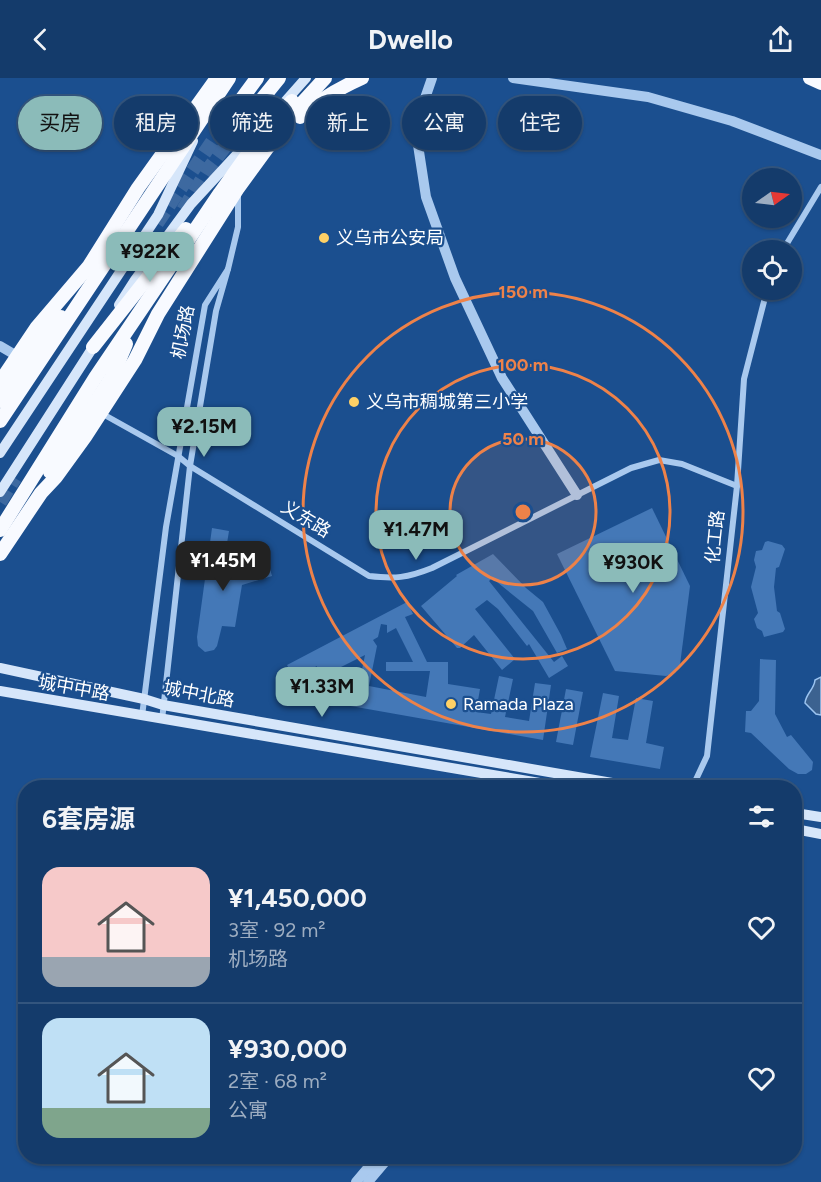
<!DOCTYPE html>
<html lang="zh">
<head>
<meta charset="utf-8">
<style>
  :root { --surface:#143b6b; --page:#214673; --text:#f1f3f6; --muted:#9dadc1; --line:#33557e; --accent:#8bbbb9 }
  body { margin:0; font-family:Figtree,"Noto Sans SC",sans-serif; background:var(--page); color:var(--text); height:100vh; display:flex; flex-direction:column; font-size:22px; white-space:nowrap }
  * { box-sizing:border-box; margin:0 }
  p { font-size:20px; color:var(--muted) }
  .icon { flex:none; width:33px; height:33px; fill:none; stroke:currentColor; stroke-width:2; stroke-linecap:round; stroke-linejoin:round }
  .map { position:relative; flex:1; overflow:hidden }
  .panel { position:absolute; left:18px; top:702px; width:784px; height:384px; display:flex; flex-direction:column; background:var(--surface); border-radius:24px; box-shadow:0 2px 4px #0004,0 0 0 2px var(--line) }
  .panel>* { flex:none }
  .guide { position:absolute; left:18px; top:18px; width:786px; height:54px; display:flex; gap:12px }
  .needle { width:39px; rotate:76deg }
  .tools { position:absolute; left:742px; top:90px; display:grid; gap:12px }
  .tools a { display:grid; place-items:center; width:60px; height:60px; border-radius:50%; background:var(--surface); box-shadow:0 2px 4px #0004,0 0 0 2px var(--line); font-size:30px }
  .price { position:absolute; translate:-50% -51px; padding:0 14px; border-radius:12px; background:var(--accent); color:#111; font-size:20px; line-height:39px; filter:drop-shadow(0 2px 3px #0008) }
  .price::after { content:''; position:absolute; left:50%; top:36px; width:18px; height:14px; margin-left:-9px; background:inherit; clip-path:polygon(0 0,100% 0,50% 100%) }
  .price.selected { background:#222; color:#fff }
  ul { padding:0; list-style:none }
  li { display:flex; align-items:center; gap:18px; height:150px; padding:0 24px }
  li+li { border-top:2px solid var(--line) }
  li span { display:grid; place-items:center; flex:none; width:168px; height:120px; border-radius:18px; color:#555 }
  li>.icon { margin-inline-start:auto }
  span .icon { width:72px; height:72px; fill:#fffc; stroke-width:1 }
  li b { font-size:26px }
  h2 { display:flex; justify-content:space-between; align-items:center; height:72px; padding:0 24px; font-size:26px }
  .chip { padding:0 21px; border-radius:27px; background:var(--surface); box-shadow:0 2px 4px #0004,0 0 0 2px var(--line); font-size:21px; line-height:54px }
  .chip.selected { background:var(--accent); color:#111 }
  header { display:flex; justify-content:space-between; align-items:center; height:78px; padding:0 24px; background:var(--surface); font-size:27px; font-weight:700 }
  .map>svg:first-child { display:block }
</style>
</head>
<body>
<header><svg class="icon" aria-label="back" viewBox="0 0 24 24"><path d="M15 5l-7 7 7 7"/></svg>Dwello<svg class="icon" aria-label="share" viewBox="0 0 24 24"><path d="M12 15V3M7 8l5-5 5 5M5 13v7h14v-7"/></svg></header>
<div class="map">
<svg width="821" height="1104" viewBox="0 0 821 1104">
  <rect width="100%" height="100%" fill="#1b4f8f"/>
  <path fill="#3c6290" stroke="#9cc4f0" stroke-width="1.5" d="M821 599V637L816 636 805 625C806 615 814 612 815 602Z"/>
  <g fill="#4478b7" fill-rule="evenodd">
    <path d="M652 430 690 508 680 587 675 595 666 598 615 593 557 476Z"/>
    <path d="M212 450 229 453 222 496 268 484 272 498 242 507 235 549 222 548 217 568 214 572 205 574 198 568 197 559Z"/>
    <path d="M768 463 782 467 785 471 779 489 776 490 774 509 777 533 780 535 785 551 783 554 764 559 762 553 757 550 754 541 758 535 751 509 756 489 754 482 756 473 762 472 765 464Z"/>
    <path d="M493 476 526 510 543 524 561 557 567 571 557 575 533 533 492 500 489 503 554 584 562 578 568 588 549 600 529 566 527 568 498 531 487 522 475 531 515 581 502 592 474 557 460 570H457L421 528 457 498 456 497Z"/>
    <path d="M407 524 413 536 405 539 427 584H448V606L480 611 476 634 491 636 499 598 513 601 505 639 529 643 535 605 551 607 543 662 311 621 313 609 323 611 315 596 317 588 294 600 287 587ZM381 546 387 547V555L396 550 413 584H386V593H430L426 619 369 608 377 568 373 562 378 559ZM365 577 359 606 321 599Z"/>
    <path d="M760 581 776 582 775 636 787 659 791 657 813 684 812 692 806 696H798L789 691 751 655 745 654 746 633H751L759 623Z"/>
    <path d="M566 611 583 614 573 667 556 664Z"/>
    <path d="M603 615 619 618 612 660 628 662 636 620 653 623 646 665 664 669 660 691 590 679Z"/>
  </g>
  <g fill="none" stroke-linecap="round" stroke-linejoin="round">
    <g stroke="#3d69a0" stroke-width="14" stroke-dasharray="14 7" stroke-linecap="butt">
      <path d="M183 132 209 90 245 42"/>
      <path d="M157 145 235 30"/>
      <path d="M0 424 15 400"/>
    </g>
    <g stroke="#a9c9ee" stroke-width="6">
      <path d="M783 172 821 109"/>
      <path d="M228 191 238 149V115"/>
      <path d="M101 335 178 378 190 388 369 498C395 501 407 500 432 490L631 390 659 382 682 386 737 408"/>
      <path d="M142 638 166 449 205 227 228 191 216 233 190 388 162 642"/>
      <path d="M692 710 707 678 737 408 744 301 767 212"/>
    </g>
    <g stroke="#a9c9ee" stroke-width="10">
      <path d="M432 0 423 26 418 67 426 119 455 200 502 300 577 417"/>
      <path d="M513 0 648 19 732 43 821 77"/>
      <path d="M0 268 17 278"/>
      <path d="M356 1104 378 1078"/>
      <path d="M368 1104 390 1078"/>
    </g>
    <g stroke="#d6e6fa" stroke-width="10">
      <path d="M282 27 306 0"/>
      <path d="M119 227 135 202 191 126 253 59"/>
      <path d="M0 375 158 137 193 63"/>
      <path d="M0 414 97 263"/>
      <path d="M0 590 144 621 163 627 641 710"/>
      <path d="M0 613C189 647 379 677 569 710"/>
      <path d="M795 735 821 739"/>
      <path d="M795 751 821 756"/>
    </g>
    <g stroke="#f8faff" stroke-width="14">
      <path d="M810 0 821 5"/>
      <path d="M235 30 257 0"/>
      <path d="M300 39C318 22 340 10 362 0"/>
      <path d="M245 42 279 0"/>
      <path d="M93 269 186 151"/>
      <path d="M0 304 37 249 89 188 138 110 217 0"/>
      <path d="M0 323 43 258 61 239"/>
      <path d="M0 343 229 0"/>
      <path d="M50 394 113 297 126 266"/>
      <path d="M0 452 95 300 220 115 260 59 292 23"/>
      <path d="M0 476 41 415 56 399 85 359 135 282 158 236 238 110 292 36 325 0"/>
    </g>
  </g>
  <circle cx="523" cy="434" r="73" fill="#ee8249" fill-opacity=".12"/>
  <g fill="none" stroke="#ee8249" stroke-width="3">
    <circle cx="523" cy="434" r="73"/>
    <circle cx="523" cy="434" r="147"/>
    <circle cx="523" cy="434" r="220"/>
  </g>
  <g fill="#ffd166" stroke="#1b4f8f" stroke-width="2">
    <circle cx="324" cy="160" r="6"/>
    <circle cx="354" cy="324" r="6"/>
    <circle cx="451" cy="626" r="6"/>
  </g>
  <g text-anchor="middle" stroke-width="4.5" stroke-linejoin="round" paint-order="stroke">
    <g font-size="18" fill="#fff" stroke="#1b4f8f" text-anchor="start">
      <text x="336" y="166">义乌市公安局</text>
      <text x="366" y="330">义乌市稠城第三小学</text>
      <text x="463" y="632">Ramada Plaza</text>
    </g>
    <g font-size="18" fill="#fff" stroke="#1b4f8f">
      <text transform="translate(183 254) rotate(-79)" y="6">机场路</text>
      <text transform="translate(306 441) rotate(31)" y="6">义东路</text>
      <text transform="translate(715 459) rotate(-84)" y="6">化工路</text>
      <text transform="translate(74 610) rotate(10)" y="6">城中中路</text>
      <text transform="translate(199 616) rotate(11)" y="6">城中北路</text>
    </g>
  </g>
  <circle cx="523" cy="434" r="9" fill="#ee8249" stroke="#1b4f8f" stroke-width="3"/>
  <g font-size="18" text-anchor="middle" font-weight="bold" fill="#ee8249" stroke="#1b4f8f" stroke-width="4.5" stroke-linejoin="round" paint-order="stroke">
    <text x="523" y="220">150 m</text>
    <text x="523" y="293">100 m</text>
    <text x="523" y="367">50 m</text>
  </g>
</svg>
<div class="tools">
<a><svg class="needle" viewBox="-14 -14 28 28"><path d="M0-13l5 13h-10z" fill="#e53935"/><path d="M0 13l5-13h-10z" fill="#9dadc1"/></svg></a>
<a><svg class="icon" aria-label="locate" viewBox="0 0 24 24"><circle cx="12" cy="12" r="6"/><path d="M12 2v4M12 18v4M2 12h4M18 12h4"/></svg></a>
</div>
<b class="price" style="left:150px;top:205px">¥922K</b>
<b class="price" style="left:204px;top:380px">¥2.15M</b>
<b class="price" style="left:416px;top:483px">¥1.47M</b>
<b class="price selected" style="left:223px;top:514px">¥1.45M</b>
<b class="price" style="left:633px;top:516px">¥930K</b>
<b class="price" style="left:322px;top:640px">¥1.33M</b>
<div class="guide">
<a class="chip selected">买房</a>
<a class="chip">租房</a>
<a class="chip">筛选</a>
<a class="chip">新上</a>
<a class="chip">公寓</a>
<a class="chip">住宅</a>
</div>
<section class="panel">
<h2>6套房源<svg class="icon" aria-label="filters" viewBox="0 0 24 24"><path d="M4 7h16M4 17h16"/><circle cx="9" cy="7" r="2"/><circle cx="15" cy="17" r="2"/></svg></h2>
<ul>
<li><span style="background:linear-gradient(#f6c9c9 75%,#9aa5b1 0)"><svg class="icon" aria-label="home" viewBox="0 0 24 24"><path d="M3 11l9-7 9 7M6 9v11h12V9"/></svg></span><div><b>¥1,450,000</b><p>3室 · 92 m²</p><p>机场路</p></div><svg class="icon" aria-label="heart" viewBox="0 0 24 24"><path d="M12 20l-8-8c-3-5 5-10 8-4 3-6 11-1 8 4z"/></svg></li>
<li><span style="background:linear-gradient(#bfe0f5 75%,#7fa58c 0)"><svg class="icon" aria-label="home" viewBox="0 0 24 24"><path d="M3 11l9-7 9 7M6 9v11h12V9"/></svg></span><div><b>¥930,000</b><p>2室 · 68 m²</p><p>公寓</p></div><svg class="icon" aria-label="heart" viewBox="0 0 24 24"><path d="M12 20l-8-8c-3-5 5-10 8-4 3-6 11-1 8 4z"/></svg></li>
</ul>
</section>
</div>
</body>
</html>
